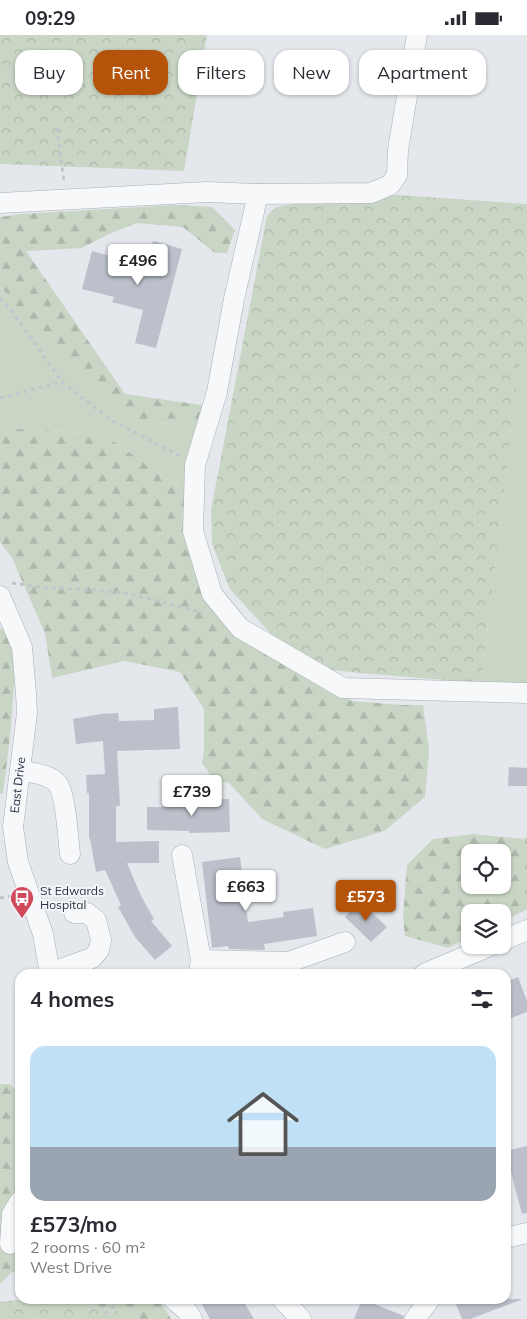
<!DOCTYPE html>
<html lang="en">
<head>
<meta charset="utf-8">
<style>
  :root { --surface:#fff; --page:#f7f7f7; --text:#2b2b33; --muted:#7c7c81; --line:#e1e1e2; --accent:#b45309 }
  body { margin:0; font-family:Mulish,sans-serif; background:var(--page); color:var(--text); height:100vh; display:flex; flex-direction:column; font-size:19px; white-space:nowrap }
  * { box-sizing:border-box; margin:0 }
  p { font-size:16px; color:var(--muted) }
  .icon { flex:none; width:28px; height:28px; fill:none; stroke:currentColor; stroke-width:2; stroke-linecap:round; stroke-linejoin:round }
  .map { position:relative; flex:1; overflow:hidden }
  .side { position:absolute; left:15px; top:934px; width:496px; height:335px; display:flex; flex-direction:column; background:var(--surface); border-radius:15px; box-shadow:0 1px 4px #0004 }
  .side>* { flex:none }
  .hud { position:absolute; left:15px; top:15px; width:498px; height:45px; display:flex; gap:10px }
  .buttons { position:absolute; left:461px; top:809px; display:grid; gap:10px }
  .buttons a { display:grid; place-items:center; width:50px; height:50px; border-radius:10px; background:var(--surface); box-shadow:0 1px 4px #0004; font-size:25px }
  .price { position:absolute; translate:-50% -42px; padding:0 11px; border-radius:5px; background:#fff; color:#222; font-size:16px; line-height:32px; filter:drop-shadow(0 1px 2px #0008) }
  .price::after { content:''; position:absolute; left:50%; top:30px; width:15px; height:11px; margin-left:-8px; background:inherit; clip-path:polygon(0 0,100% 0,50% 100%) }
  .price.current { background:var(--accent); color:#fff }
  ul { padding:0; list-style:none }
  li { display:grid; align-content:center; gap:10px; height:265px; padding:0 15px }
  li+li { border-top:1px solid var(--line) }
  li span { display:grid; place-items:center; height:155px; border-radius:15px; color:#555 }
  li>.icon { margin-inline-start:auto }
  span .icon { width:90px; height:90px; fill:#fffc; stroke-width:1 }
  li b { font-size:21px }
  h2 { display:flex; justify-content:space-between; align-items:center; height:60px; padding:0 15px; font-size:21px }
  .pill { padding:0 18px; border-radius:15px; background:var(--surface); box-shadow:0 1px 4px #0004; font-size:18px; line-height:45px }
  .pill.current { background:var(--accent); color:#fff }
  .status { display:flex; justify-content:space-between; align-items:center; height:35px; padding:0 25px; background:var(--surface); direction:ltr }
  .status svg { height:14px; fill:currentColor }
  .map>svg:first-child { display:block }
</style>
</head>
<body>
<div class="status"><b>09:29</b><svg viewBox="0 0 49 12"><path d="M0 12V9h3v3zM5 12V6h3v6zM10 12V3h3v9zM15 12V0h3v12zM26 1h20v11H26zM47 4h2v5h-2z"/></svg></div>
<div class="map">
<svg width="527" height="1284" viewBox="0 0 527 1284">
  <defs>
    <pattern id="forest-firs" width="22" height="20" patternUnits="userSpaceOnUse" patternTransform="scale(1.25)"><rect width="22" height="20" fill="#c9d6c5"/><path d="M5 1l3.5 6h-7zM16 11l3.5 6h-7z" fill="#adb8ab"/></pattern>
    <pattern id="park-crowns" width="20" height="18" patternUnits="userSpaceOnUse" patternTransform="scale(1.25)"><rect width="20" height="18" fill="#c9d6c5"/><path d="M2 6a3 3 0 1 1 6 0M12 15a3 3 0 1 1 6 0" fill="none" stroke="#adb8ab"/></pattern>
  </defs>
  <rect width="100%" height="100%" fill="#e4e7ec"/>
  <g fill="#c9d6c5">
    <path d="M0 252 96 359 130 384 153 389 204 387 186 457 103 399 0 393Z"/>
    <path d="M520 325 527 326V649L481 648Z"/>
  </g>
  <g fill="url(#forest-firs)" fill-rule="evenodd">
    <path d="M175 170 212 172 235 195 227 218H215L183 192 137 188 109 199 82 213 26 216 125 359 208 371 204 387 153 389 130 384 96 359 47 310 7 259 0 252V182L21 179Z"/>
    <path d="M0 393 103 399 186 457 209 553 306 641 352 666 401 670H423L429 715 425 762 384 796 325 814 262 784 229 748 214 745 202 728 204 714V674L180 637 124 626 52 643 45 598 12 523 0 507Z"/>
    <path d="M0 593 9 595 15 639 10 702 3 758 0 759Z"/>
    <path d="M473 799 523 804 527 802V874L503 887 502 878H470V902L448 913 405 901 403 881 407 830 433 804ZM470 818H502V850H470Z"/>
    <path d="M0 1049H10L20 1060V1238L12 1237 0 1249Z"/>
    <path d="M45 1264H159L171 1284H127L117 1276 75 1267Z"/>
  </g>
  <g fill="url(#park-crowns)">
    <path d="M0 0H207L184 136 0 129Z"/>
    <path d="M398 160 527 169V326H520L481 648 360 638 323 634 271 599 230 554 212 509 211 475 267 181 276 172 306 167Z"/>
    <path d="M26 1264H45L75 1267 117 1276 127 1284H0V1267Z"/>
  </g>
  <g fill="#bbc0ca">
    <path d="M153 206 182 214 156 313 135 308 143 275 112 267 114 262 82 254 92 216 146 231Z"/>
    <path d="M178 672 180 714 117 716 120 771H116V807L159 806V828H127L141 861 154 884 151 886 172 911 155 925 135 902 118 872 121 870 105 835 96 837 90 804H89V758H87L86 740 105 739 103 706 76 709 73 684 101 679 118 678 119 686 154 685V674Z"/>
    <path d="M509 732 527 733V751H508Z"/>
    <path d="M229 764 230 797 189 798V796L147 795V772H189V765Z"/>
    <path d="M240 822 248 887 284 882 283 877 313 873 317 901 264 909 265 915 229 914 228 911 212 913 202 827Z"/>
    <path d="M360 866 387 892 371 907 345 882Z"/>
    <path d="M518 942 527 966V977L506 985V947Z"/>
    <path d="M527 1111V1178L522 1179 515 1153 506 1116Z"/>
    <path d="M199 1264H242L254 1284H210Z"/>
    <path d="M362 1264 404 1281 403 1284H354Z"/>
    <path d="M454 1264H521V1265L470 1284H462Z"/>
  </g>
  <g fill="none" stroke-linecap="round" stroke-linejoin="round">
    <g stroke="#a9aeb7" stroke-width="21">
      <g id="minor">
        <path d="M258 159 371 158 390 150 397 140 398 115 417 0"/>
        <path d="M0 168 207 157 258 159 234 264 217 357 195 430 193 496 212 559 240 593 343 653 527 658"/>
        <path d="M0 561 22 612 26 659 27 678 13 792 18 827 43 899 50 939"/>
        <path d="M20 735C31 738 49 739 57 748 66 758 68 804 70 819"/>
        <path d="M182 820 201 925 199 937"/>
        <path d="M502 906 527 895"/>
        <path d="M201 925 289 927 345 907"/>
        <path d="M50 938 92 923 99 915 101 905 96 885 87 878H74"/>
        <path d="M424 939 492 910"/>
        <path d="M506 1203 527 1198"/>
        <path d="M10 1209 12 1179 20 1166"/>
        <path d="M173 1264 187 1276 192 1284"/>
        <path d="M282 1264 301 1284"/>
        <path d="M415 1284 430 1264"/>
      </g>
    </g>
    <g stroke="#c2c5cb" stroke-width="3" stroke-dasharray="4 4" stroke-linecap="butt">
      <path d="M57 93 64 147"/>
      <path d="M0 263 11 275 62 347 111 385 150 405 180 421"/>
      <path d="M0 363 62 347"/>
      <path d="M12 548 44 553 96 555 130 559 203 578"/>
      <path d="M0 863 12 861"/>
      <path d="M96 1264 106 1278 121 1264"/>
    </g>
    <use href="#minor" stroke="#f7f8fa" stroke-width="20"/>
  </g>
  <defs>
    <g id="bus-pin" transform="scale(1.25)"><path d="M0 17L-7.5 6A9.5 9.5 0 1 1 7.5 6Z" fill="#d1495b" stroke="#f4f6f9"/><path d="M-5-6H5V4H4V6H2V4H-2V6H-4V4H-5ZM-3.5-4V0h7V-4ZM-3.5 1.2v1.5H-2V1.2ZM2 1.2v1.5H3.5V1.2Z" fill="#fff"/></g>
  </defs>
  <g fill-rule="evenodd">
    <use href="#bus-pin" x="22" y="863"/>
  </g>
  <g text-anchor="middle" stroke-width="4" stroke-linejoin="round" paint-order="stroke">
    <g font-size="12" fill="#2b3445" stroke="#f4f6f9">
      <text transform="translate(18 750) rotate(-83)" y="4">East Drive</text>
    </g>
    <g font-size="12" fill="#2b3445" stroke="#f4f6f9" text-anchor="start">
      <text x="40" y="860">St Edwards<tspan x="40" dy="14">Hospital</tspan></text>
    </g>
  </g>
</svg>
<div class="buttons">
<a><svg class="icon" aria-label="locate" viewBox="0 0 24 24"><circle cx="12" cy="12" r="6"/><path d="M12 2v4M12 18v4M2 12h4M18 12h4"/></svg></a>
<a><svg class="icon" aria-label="layers" viewBox="0 0 24 24"><path d="M12 4l9 5-9 5-9-5zM3 14l9 5 9-5"/></svg></a>
</div>
<b class="price" style="left:138px;top:251px">£496</b>
<b class="price" style="left:192px;top:782px">£739</b>
<b class="price" style="left:246px;top:877px">£663</b>
<b class="price current" style="left:366px;top:887px">£573</b>
<div class="hud">
<a class="pill">Buy</a>
<a class="pill current">Rent</a>
<a class="pill">Filters</a>
<a class="pill">New</a>
<a class="pill">Apartment</a>
</div>
<section class="side">
<h2>4 homes<svg class="icon" aria-label="filters" viewBox="0 0 24 24"><path d="M4 7h16M4 17h16"/><circle cx="9" cy="7" r="2"/><circle cx="15" cy="17" r="2"/></svg></h2>
<ul>
<li><span style="background:linear-gradient(#bfe0f5 65%,#9aa5b1 0)"><svg class="icon" aria-label="home" viewBox="0 0 24 24"><path d="M3 11l9-7 9 7M6 9v11h12V9"/></svg></span><div><b>£573/mo</b><p>2 rooms · 60 m²</p><p>West Drive</p></div></li>
</ul>
</section>
</div>
</body>
</html>
